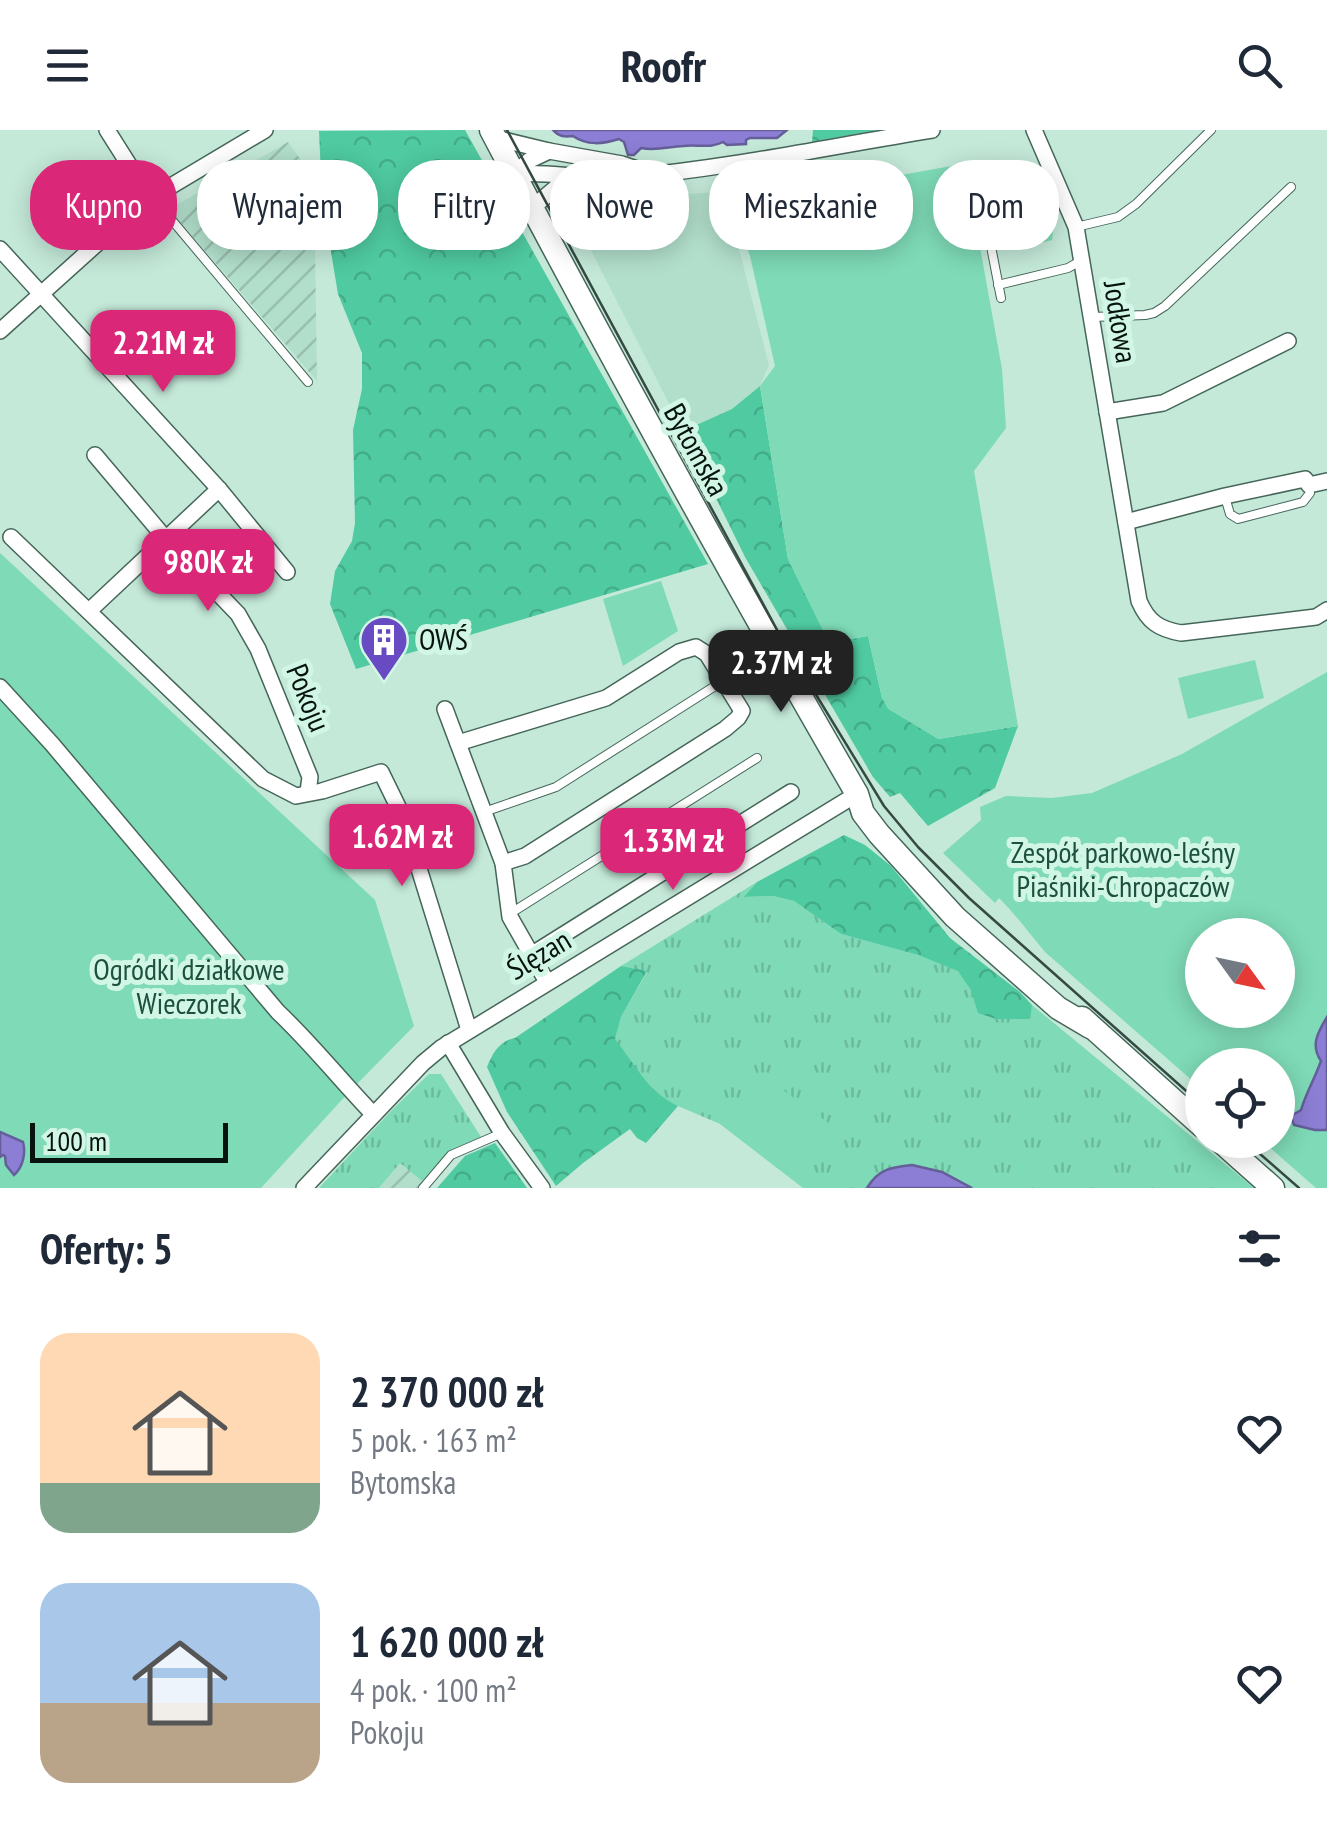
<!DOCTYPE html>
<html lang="pl">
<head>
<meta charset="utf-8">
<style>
  :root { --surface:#fff; --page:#f2f2f3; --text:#1f2937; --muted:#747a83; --accent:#db2777 }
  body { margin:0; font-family:"PT Sans Narrow",sans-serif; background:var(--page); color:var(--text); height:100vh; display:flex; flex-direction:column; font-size:38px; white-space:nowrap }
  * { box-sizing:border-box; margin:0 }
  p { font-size:32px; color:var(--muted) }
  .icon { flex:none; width:55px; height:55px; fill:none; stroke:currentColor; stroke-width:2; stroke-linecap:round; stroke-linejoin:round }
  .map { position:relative; height:1058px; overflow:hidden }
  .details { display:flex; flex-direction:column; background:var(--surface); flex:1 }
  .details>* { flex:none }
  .top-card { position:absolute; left:30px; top:30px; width:1268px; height:90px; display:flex; gap:20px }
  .needle { width:65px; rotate:123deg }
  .fabs { position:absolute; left:1185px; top:788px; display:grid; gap:20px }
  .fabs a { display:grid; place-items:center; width:110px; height:110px; border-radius:50%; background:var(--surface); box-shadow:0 5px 25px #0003; font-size:50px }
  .scale { position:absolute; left:30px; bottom:25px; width:198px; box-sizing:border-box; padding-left:10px; border:5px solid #06130e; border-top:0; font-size:28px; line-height:35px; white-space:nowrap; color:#06130e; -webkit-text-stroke:8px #d1f6e6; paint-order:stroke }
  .price { position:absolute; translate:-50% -85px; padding:0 22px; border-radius:20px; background:var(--accent); color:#fff; font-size:32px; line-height:65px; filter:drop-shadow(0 2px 5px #0008) }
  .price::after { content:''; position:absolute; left:50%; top:60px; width:30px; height:22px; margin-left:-15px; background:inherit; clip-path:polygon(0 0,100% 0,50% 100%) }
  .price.selected { background:#222; color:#fff }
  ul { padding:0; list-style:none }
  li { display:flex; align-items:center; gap:30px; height:250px; padding:0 40px }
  li span { display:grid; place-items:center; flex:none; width:280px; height:200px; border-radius:30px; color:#555 }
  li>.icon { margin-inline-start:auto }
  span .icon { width:120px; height:120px; fill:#fffc; stroke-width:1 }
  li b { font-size:42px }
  h2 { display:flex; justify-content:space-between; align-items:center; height:120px; padding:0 40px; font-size:42px }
  .chip { padding:0 35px; border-radius:40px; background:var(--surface); box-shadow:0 5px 25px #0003; font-size:35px; line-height:90px }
  .chip.selected { background:var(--accent); color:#fff }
  header { display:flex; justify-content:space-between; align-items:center; height:130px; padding:0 40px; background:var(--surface); font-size:45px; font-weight:600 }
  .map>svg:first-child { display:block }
</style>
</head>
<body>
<header><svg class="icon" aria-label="menu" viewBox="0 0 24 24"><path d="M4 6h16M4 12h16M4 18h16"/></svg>Roofr<svg class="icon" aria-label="search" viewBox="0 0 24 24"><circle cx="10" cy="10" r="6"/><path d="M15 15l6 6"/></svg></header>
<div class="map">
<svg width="1327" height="1058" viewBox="0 0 1327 1058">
  <defs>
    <pattern id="industrial-furrows" width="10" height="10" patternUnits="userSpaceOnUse" patternTransform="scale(2.5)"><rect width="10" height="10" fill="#b2dfcc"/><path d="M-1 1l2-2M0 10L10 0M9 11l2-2" fill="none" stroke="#98beae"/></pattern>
    <pattern id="grass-tufts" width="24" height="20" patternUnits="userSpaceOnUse" patternTransform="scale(2.5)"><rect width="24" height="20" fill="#7edab7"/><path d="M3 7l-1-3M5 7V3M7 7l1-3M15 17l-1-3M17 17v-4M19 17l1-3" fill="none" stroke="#6bba9c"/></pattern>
    <pattern id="forest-crowns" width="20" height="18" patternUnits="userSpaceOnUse" patternTransform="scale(2.5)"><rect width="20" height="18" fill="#4fcaa1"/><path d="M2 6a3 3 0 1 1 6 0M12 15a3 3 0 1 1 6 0" fill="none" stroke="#43ad89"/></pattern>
  </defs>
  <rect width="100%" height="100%" fill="#c4e9d9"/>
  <path fill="#b2dfcc" d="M717 62 740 123 769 235 760 256 732 279 683 301 577 93 580 78 596 66H656Z"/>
  <g fill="url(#industrial-furrows)">
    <path d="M288 12 314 48 317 251 169 79Z"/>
    <path d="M400 1033 431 1058H379Z"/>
  </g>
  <g fill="url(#grass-tufts)">
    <path d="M757 752 745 767 773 766 794 771 841 804 918 825 959 841 996 889H1029L1032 875 1254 1058H803L720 994 664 970 640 944 615 909 621 887 647 842 621 836Z"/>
    <path d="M429 944H441L481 1007 452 1019 422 1051 400 1033 379 1058H319L392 980Z"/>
  </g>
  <g fill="url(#forest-crowns)">
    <path d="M465 0 708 434 356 539 330 474 335 441 352 411 355 393 353 300 362 259V223L338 164 322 68 319 1Z"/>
    <path d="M813 0H877L812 12Z"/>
    <path d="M760 256 788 429 824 502 833 512 868 506 882 568 938 609 1018 596 995 658 928 696 900 663 890 667 873 647 745 427 683 301 732 279Z"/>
    <path d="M844 705 865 715 891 736 950 808 1020 862 1032 875 1030 889H996L978 883 971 860 958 841 918 825 841 804 794 771 773 766 744 767 757 752Z"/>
    <path d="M621 836 647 841 621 887 615 909C634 933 649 963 678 976L646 1013 637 1008 630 999 583 1033 556 1056 507 982 487 937C493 923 499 911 515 908Z"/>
    <path d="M495 1013 527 1058H437L465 1026Z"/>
  </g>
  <g fill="#7edab7" fill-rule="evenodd">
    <path d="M963 34C976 48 979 76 976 95L1002 239 1006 298 974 341 1018 596 938 609 888 579 882 568 868 506 833 512 824 502 788 429 760 256 775 236 750 126 731 75Z"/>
    <path d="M1038 54 1056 82 1052 110 1024 117 999 70Z"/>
    <path d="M0 423 375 770 414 896 350 961 261 1058H0Z"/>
    <path d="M661 451 678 501 623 536 603 469Z"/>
    <path d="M1255 530 1264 568 1188 589 1178 548Z"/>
    <path d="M1327 542V1058H1316L1261 1010H1278V935H1202V959L1045 822C1029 803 1016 785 999 768L995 773 943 723 981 690 980 677 1006 666 1052 668 1092 663 1182 624ZM1202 805H1278V880H1202Z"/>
    <path d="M702 924 731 945 712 971 683 949Z"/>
    <path d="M764 946 834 997 805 1038 734 987Z"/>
  </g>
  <g fill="#8c7ed4" stroke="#645e99" stroke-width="2.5">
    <path d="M553 0H787L777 8H750L746 10V14L727 15 723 12C710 19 697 14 683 16 667 17 656 21 641 18L634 25H628L624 12 619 9C603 14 587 16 573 6 565 7 559 7 553 0Z"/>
    <path d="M1327 887V1000H1315L1294 995 1291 986 1301 980C1306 963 1315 948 1321 931 1310 915 1318 902 1327 887Z"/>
    <path d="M0 1002 23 1012C26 1023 23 1037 14 1045L6 1035 5 1026 3 1025 0 1027Z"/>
    <path d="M912 1035 942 1042 972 1058H867C878 1039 892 1037 912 1035Z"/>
  </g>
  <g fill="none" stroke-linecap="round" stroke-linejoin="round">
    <g stroke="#456659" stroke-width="10">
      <g id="service">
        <path d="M156 66 160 76 308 252"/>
        <path d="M1076 97 1118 87 1136 74 1211 0"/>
        <path d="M989 106 1001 168"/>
        <path d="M998 155 1068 138 1082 130"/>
        <path d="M1092 187 1145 185 1154 183 1165 176 1291 57"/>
        <path d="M1225 367 1230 384 1238 389 1303 372 1310 363 1309 355"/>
        <path d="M484 682 556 657 723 551"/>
        <path d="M511 783 757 628"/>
        <path d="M423 1058 451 1025 502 1003"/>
      </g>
    </g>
    <g stroke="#456659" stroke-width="18">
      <g id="minor">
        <path d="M107 0 150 68"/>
        <path d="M1034 0 1076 97 1139 471C1148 492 1159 499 1181 503L1316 487 1327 480"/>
        <path d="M495 8 549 21 622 34 649 43"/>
        <path d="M514 44C553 41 590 51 629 47 730 38 832 16 932 0"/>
        <path d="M514 44 530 30 549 21"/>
        <path d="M532 78 559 55 571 48"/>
        <path d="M0 119 219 359 287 442"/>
        <path d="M0 201 141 74 265 0"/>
        <path d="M1107 282 1163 273 1288 211"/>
        <path d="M95 325 166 409 238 484 258 519 310 647 308 662"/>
        <path d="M1126 392 1225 366 1305 349 1309 355 1327 351"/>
        <path d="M11 407 263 649 296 666 322 661 381 642 403 687 469 900"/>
        <path d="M89 481 219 359"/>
        <path d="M0 557 52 614 278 882C312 914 341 951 373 984"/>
        <path d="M445 579 503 733 510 787 547 852"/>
        <path d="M458 613 606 568 679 522 696 517 707 524 742 581 738 588 725 599 525 726 503 733"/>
        <path d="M531 825 791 662"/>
        <path d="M448 913 502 1003 542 1058"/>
        <path d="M304 1058 423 933 441 918 857 664"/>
      </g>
    </g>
    <g stroke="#456659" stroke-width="25">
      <g id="secondary">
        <path d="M491 0C609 224 730 445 857 664L863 683 879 704 955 787 1058 878 1090 897"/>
        <path d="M1082 888 1202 996"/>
        <path d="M1219 1010 1273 1058"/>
      </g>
    </g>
    <use href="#service" stroke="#fff" stroke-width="8"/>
    <use href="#minor" stroke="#fff" stroke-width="15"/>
    <use href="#secondary" stroke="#fff" stroke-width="22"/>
    <g stroke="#364942" stroke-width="2.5">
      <path d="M507 0 782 509 884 676 918 717 969 768 1202 975"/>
      <path d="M1244 1010 1299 1058"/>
    </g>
  </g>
  <defs>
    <g id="building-pin" transform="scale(2.5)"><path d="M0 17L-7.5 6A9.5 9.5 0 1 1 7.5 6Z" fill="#684ac3" stroke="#d1f6e6"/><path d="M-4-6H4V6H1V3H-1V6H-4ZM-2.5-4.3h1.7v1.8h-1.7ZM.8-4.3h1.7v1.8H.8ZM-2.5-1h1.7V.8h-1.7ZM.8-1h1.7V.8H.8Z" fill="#fff"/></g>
  </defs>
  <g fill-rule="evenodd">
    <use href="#building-pin" x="384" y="510"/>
  </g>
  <g text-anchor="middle" stroke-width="10" stroke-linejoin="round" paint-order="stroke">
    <g font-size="30" fill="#06130e" stroke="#d1f6e6">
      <text transform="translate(1120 192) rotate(81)" y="10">Jodłowa</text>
      <text transform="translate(696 320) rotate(61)" y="10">Bytomska</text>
      <text transform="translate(308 568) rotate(68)" y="10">Pokoju</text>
      <text transform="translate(539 825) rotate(-31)" y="10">Ślęzan</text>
    </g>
    <g font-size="30" fill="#06130e" stroke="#d1f6e6" text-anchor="start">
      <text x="419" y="520">OWŚ</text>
    </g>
    <g font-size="30" fill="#1d503e" stroke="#d1f6e6">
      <text x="1123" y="733">Zespół parkowo-leśny<tspan x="1123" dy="34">Piaśniki-Chropaczów</tspan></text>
      <text x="189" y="850">Ogródki działkowe<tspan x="189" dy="34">Wieczorek</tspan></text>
    </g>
  </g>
</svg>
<div class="fabs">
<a><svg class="needle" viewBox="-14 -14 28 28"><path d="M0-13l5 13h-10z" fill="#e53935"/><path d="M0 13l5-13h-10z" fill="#747a83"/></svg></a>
<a><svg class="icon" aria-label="locate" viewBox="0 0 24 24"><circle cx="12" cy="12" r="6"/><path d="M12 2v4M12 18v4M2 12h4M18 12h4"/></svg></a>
</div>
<div class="scale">100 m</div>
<b class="price" style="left:163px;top:265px">2.21M zł</b>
<b class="price" style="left:208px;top:484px">980K zł</b>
<b class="price selected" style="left:781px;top:585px">2.37M zł</b>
<b class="price" style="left:402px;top:759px">1.62M zł</b>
<b class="price" style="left:673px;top:763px">1.33M zł</b>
<div class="top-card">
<a class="chip selected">Kupno</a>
<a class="chip">Wynajem</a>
<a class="chip">Filtry</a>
<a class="chip">Nowe</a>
<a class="chip">Mieszkanie</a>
<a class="chip">Dom</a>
</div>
</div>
<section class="details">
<h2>Oferty: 5<svg class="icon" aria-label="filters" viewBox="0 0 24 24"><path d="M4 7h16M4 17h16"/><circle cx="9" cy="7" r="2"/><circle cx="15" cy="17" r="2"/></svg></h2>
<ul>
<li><span style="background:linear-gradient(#ffd9b3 75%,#7fa58c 0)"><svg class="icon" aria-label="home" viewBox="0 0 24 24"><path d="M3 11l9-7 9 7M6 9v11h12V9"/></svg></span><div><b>2 370 000 zł</b><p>5 pok. · 163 m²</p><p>Bytomska</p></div><svg class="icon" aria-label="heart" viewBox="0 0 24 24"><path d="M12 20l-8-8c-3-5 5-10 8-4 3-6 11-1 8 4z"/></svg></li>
<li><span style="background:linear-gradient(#a9c7e8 60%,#b9a48a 0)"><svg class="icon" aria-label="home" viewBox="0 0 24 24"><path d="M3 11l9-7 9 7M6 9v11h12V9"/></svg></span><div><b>1 620 000 zł</b><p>4 pok. · 100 m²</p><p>Pokoju</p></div><svg class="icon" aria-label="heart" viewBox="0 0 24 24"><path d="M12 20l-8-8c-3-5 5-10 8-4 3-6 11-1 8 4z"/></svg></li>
</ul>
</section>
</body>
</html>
